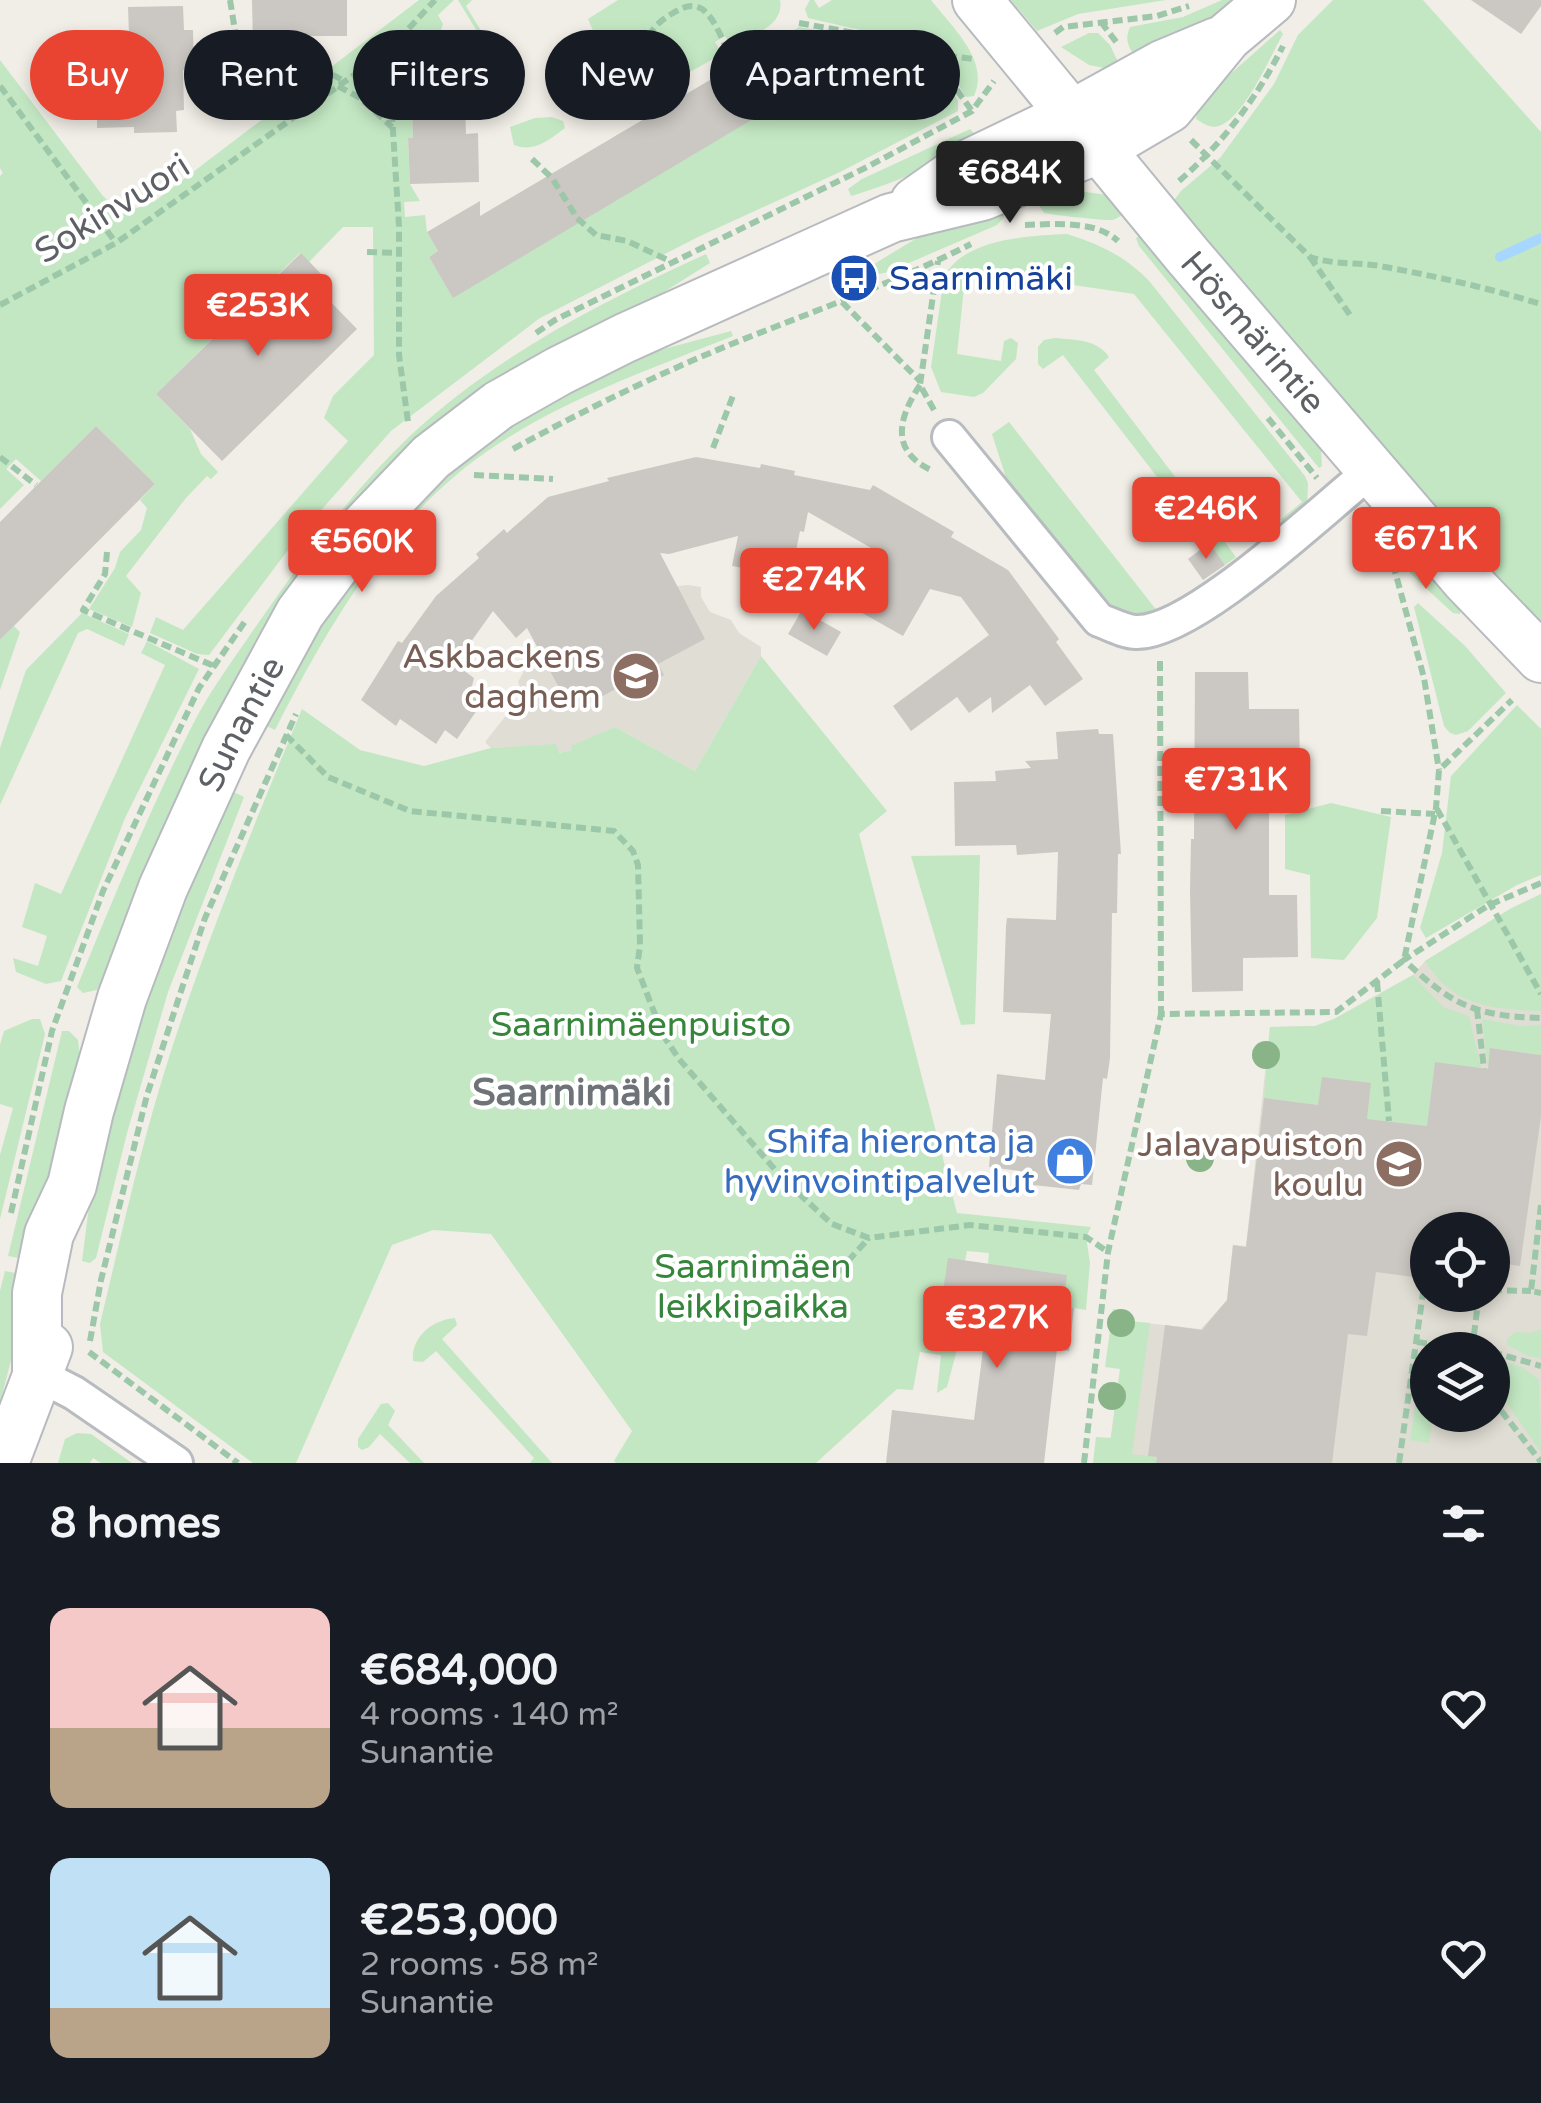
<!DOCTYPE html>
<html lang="en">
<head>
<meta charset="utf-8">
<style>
  :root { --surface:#171b24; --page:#242831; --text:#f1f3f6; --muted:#9ea1a6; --accent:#e94332 }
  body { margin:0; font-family:"Varela Round",sans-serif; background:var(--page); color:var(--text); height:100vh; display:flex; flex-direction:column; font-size:38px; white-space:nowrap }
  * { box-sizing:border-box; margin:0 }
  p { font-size:32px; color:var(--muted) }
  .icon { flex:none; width:55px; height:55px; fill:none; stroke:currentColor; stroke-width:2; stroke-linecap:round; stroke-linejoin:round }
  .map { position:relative; height:1463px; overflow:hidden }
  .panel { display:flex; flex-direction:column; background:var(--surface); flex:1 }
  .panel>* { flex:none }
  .banner { position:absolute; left:30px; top:30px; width:1000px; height:90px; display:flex; gap:20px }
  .buttons { position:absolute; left:1410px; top:1212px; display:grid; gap:20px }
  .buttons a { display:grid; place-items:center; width:100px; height:100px; border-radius:50%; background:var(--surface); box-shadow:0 5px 15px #0003; font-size:50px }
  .price { position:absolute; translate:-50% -85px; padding:0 22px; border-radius:10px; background:var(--accent); color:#fff; font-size:32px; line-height:65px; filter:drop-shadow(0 2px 5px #0008) }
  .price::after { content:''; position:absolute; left:50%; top:60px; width:30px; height:22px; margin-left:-15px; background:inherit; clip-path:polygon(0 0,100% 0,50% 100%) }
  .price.current { background:#222; color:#fff }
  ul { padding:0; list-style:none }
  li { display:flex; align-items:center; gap:30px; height:250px; padding:0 50px }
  li span { display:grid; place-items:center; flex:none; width:280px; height:200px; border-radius:20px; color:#555 }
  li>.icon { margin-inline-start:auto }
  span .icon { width:120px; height:120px; fill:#fffc; stroke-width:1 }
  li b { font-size:42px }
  h2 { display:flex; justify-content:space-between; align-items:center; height:120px; padding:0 50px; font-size:42px }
  .tag { padding:0 35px; border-radius:45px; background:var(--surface); box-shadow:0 5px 15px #0003; font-size:35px; line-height:90px }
  .tag.current { background:var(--accent); color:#fff }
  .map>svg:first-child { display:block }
</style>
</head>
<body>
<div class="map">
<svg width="1541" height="1463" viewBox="0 0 1541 1463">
  <rect width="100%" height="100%" fill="#f0eee6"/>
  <g fill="#e0ddd4" fill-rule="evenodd">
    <path d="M688 585 701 587V597L710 612 731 620 739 633 761 647V656L695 771 615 727 572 750 558 753 555 745 491 748 485 742 523 694 518 682 531 658 642 590Z"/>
    <path d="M1541 894V1463H1107L1127 1321 1201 1329 1227 1300 1233 1245 1246 1246 1270 1027 1315 1026 1334 1019 1413 975 1425 961 1510 909ZM1428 1230H1492V1295H1428ZM1428 1350H1492V1415H1428Z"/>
  </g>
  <g fill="#c3e7c3">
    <path d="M419 0H454L438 15 443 24 441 30 433 31V47L410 48 413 138 408 139 410 184 420 201 404 202 405 217 425 215 427 232 438 251 429 257 453 297 814 81 786 35 799 27 880 41 928 57 958 100V111L840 172 698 237 540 318 391 431 300 534 209 655 197 654 150 633 156 617 183 630 348 441 324 418 333 396 374 355 373 227H343L309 262 300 253 156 394 190 429 201 454 218 472 211 479 207 476 186 498 126 576 141 593 132 627 89 609 115 568 120 552 141 530 147 508 140 500 155 484 96 426 41 481 16 459 6 469 24 485 0 509V176L3 173 0 168V60L103 196 122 214 155 201Z"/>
    <path d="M458 0H472L466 6 520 95 506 94 501 71Z"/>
    <path d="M618 0H780C785 26 751 36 732 47L725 36 715 42 722 54 665 86 655 77 644 83 646 87 622 97 588 19Z"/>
    <path d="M810 0H814L819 8 832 0H931C950 25 991 61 974 96L966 97 936 50 926 45 808 18 805 9Z"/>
    <path d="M1011 0H1166L1078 14 1037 31Z"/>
    <path d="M1222 0H1234L1209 21 1140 63C1131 51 1123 42 1130 27L1183 17Z"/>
    <path d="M1333 0H1423L1541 132V635L1172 203 1181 191 1220 158 1274 84 1298 35Z"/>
    <path d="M1280 30 1283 34C1270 57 1244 118 1219 126 1210 129 1203 123 1196 119L1200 101Z"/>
    <path d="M1089 33H1098L1110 45 1120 66 1115 70 1089 65 1061 47Z"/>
    <path d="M552 117 563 121 565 128C549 140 534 153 514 145L510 127 535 118Z"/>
    <path d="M970 129 978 137C935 166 900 181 851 196L848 189 862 179Z"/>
    <path d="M1079 191 1114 196 1126 210C1120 216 1121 217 1112 220 1108 221 1052 215 1044 213L1035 199Z"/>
    <path d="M1005 206 1004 217 997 225 888 272 870 276 866 269 935 227Z"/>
    <path d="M1067 234C1099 244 1127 257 1150 282L1305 476 1308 483 1307 508 1286 522 1280 520 1302 502 1134 294 966 269 957 354 1001 361 1004 341 1011 338 1018 343 1016 359 983 393 974 397 941 392 931 367 944 277C964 238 1028 236 1067 234Z"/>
    <path d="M1143 234 1314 435 1321 449 1322 466 1319 468 1139 246 1136 238Z"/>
    <path d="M706 254 710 263 415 449 101 989 83 993 77 987C113 899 150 809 193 724 209 693 230 664 250 635 299 564 348 495 411 435 496 356 601 302 706 254Z"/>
    <path d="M731 331 733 336C653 368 570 397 498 444 394 511 329 624 275 730L258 722 338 587 469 446 630 358Z"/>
    <path d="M1055 338C1075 340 1097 339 1109 357L1094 370 1236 557 1225 565 1063 355 1043 369 1038 364V347L1044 340Z"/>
    <path d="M1009 422 1158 612 1140 617 1109 610 1008 484 992 434Z"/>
    <path d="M1379 518 1386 521 1462 606 1460 614 1453 613 1416 579 1368 526V521Z"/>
    <path d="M1418 603 1465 646 1506 693 1468 731 1456 735 1450 733 1444 726 1414 607Z"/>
    <path d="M82 613 129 634 124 646 87 629 78 633 0 805V748L26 670Z"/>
    <path d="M14 626 20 632 0 690V640Z"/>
    <path d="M147 641 199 669 125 818 61 981 46 984 16 972 13 958 38 966 47 936 22 927 35 883 61 894 165 665 141 653Z"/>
    <path d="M761 656 887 811 859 834 957 1213 1091 1227 1086 1237 1090 1263 1086 1310 1063 1306 1066 1275 988 1264 989 1253 967 1251 965 1261 942 1305 975 1310 964 1321 952 1319 946 1343 958 1346 947 1387 937 1393 941 1355 920 1352 913 1390 897 1389 816 1463H616L614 1461 632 1431 491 1234 433 1230 392 1245 296 1463H253L103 1352 100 1324C122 1232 142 1140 171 1051 209 934 255 822 302 709L360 750 424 766 491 748 556 744 559 753 572 750 571 746 615 727 695 771Z"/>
    <path d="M1517 705 1541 729V875L1517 885 1426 938 1420 928 1442 853 1451 776Z"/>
    <path d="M227 789 244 797 168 992 127 1133 96 1258 90 1263 82 1261 100 1122 131 1020Z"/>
    <path d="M1331 803 1391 817 1377 918 1344 960 1311 958 1310 875 1285 869V815Z"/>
    <path d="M980 855 975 1024 961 1025 911 856Z"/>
    <path d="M1541 894V1011C1493 1009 1453 1007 1425 961L1510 909Z"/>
    <path d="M1413 975 1443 1007 1469 1016 1481 1068 1435 1063 1427 1126 1367 1119 1371 1083 1318 1105 1264 1098 1270 1027 1315 1026 1334 1019Z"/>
    <path d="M32 1019H40L45 1034 0 1219V1155L13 1108 0 1104V1045L4 1031Z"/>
    <path d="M1482 1019 1520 1026 1541 1025V1055L1491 1048 1488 1069Z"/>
    <path d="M62 1031H69L78 1040 81 1066 35 1261 8 1256Z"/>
    <path d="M5 1271 26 1275 28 1294 0 1403V1291Z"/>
    <path d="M1113 1309 1128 1311V1321L1150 1323 1132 1454 1157 1457 1156 1463H1093L1096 1437 1111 1438 1120 1369 1105 1367Z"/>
    <path d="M455 1318 457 1325 442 1339 552 1463H530L534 1458 436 1351 423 1362 413 1361C411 1337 432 1320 455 1318Z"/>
    <path d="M1541 1329V1358L1528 1356 1507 1345V1339L1515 1332 1530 1333Z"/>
    <path d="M1492 1358 1522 1367 1539 1380 1541 1452 1493 1384Z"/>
    <path d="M1418 1385 1427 1386 1428 1415H1433L1429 1443 1410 1440Z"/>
    <path d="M388 1403 395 1411 388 1425 424 1463H410L380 1434 369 1447 362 1450 358 1447V1439L381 1404Z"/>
    <path d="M77 1433 91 1434 132 1463H101L93 1458 90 1463H58L65 1439Z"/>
  </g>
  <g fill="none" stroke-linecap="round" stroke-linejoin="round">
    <path stroke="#a7d7ff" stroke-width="10" d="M1500 257 1541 238"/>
  </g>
  <g fill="#cbc8c3">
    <path d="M252 0H347V36H287L286 47H253Z"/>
    <path d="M1471 0H1541V6L1521 34Z"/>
    <path d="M183 6 184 30H193L194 70H183L184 110 176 111 177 132 134 133V127L97 128V111L78 112 77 64 130 63 128 7Z"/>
    <path d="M786 35 815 82 453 298 429 257 438 251 427 232 480 201V216Z"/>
    <path d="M463 47 466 134 478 133 479 182 410 184 408 138H413L410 48Z"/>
    <path d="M301 253 323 276 314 285 357 329 222 461 156 394Z"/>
    <path d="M96 426 155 484 0 640V522Z"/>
    <path d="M696 457 760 468 761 464 795 471 794 475 870 490 873 485 954 532 951 537 1008 570 1059 639 1056 642 1083 679 1045 706 1030 685 992 713 991 697 969 713 957 697 911 731 893 706 989 635 961 597 930 589 903 636 857 610 887 557 808 512 804 532 800 531 791 576 732 566 738 536 669 554 660 553 705 639 658 664 664 675 626 696 621 686 579 709 557 684 527 628 516 638 493 611 455 664 474 678 470 694 482 703 457 739 445 730 436 744 400 719 396 726 361 700 398 641 402 643 436 596 479 558 476 554 504 529 507 533 548 497 609 481 607 478Z"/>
    <path d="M1209 543 1225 565 1203 580 1188 559Z"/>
    <path d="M802 610 841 632 827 656 788 634Z"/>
    <path d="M1195 672H1248L1249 709H1299L1300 769H1269V895H1297L1298 957 1243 958V991L1192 992 1190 891 1191 839H1194Z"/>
    <path d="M1098 729 1099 734H1113L1121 854H1118L1117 913H1112L1110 1058 1107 1079 1103 1078 1092 1185 1081 1184 1079 1190 1033 1185 1034 1173 989 1167 997 1074 1045 1080 1051 1014 1003 1012 1006 926 1007 918 1056 920 1058 852 1017 855 1016 845 955 846 954 782 996 781 995 771 1031 768 1025 761 1058 759 1056 732Z"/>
    <path d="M1490 1048 1541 1055V1116L1520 1266 1492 1262V1230H1428V1279L1376 1272 1367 1336 1348 1334 1332 1463H1156L1157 1457 1148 1456 1165 1325 1202 1330 1227 1300 1233 1245 1246 1247 1264 1098 1318 1105 1322 1077 1371 1083 1367 1119 1427 1126 1435 1062 1488 1069Z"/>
    <path d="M948 1258 1067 1275 1063 1306 1074 1308 1069 1351 1057 1349 1044 1463H886L892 1410 974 1420 988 1311 941 1305Z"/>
  </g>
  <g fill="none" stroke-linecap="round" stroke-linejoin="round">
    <g stroke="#b8bbbf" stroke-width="38">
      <g id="street">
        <path d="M949 437 1099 620C1110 624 1125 632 1136 632 1193 634 1325 507 1372 470"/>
        <path d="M37 1374 74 1393 176 1463"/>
      </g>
    </g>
    <g stroke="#b7babf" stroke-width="52">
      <g id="secondary">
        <path id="s1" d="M977 0 1188 256 1466 580 1541 658"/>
        <path d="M915 202 969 164 1073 114 1162 65 1217 42"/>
        <path id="s2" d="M37 1374V1293L49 1234 72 1185 89 1111 122 998 163 888 226 749 300 613 365 526 431 457 499 405 559 371 625 338 891 218 982 196 1101 148 1169 108 1227 37 1271 0"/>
        <path d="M4 1463 48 1347"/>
      </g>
    </g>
    <g stroke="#9cc8a9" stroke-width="6" stroke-dasharray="10 5" stroke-linecap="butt">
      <path d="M230 0 238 49 245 56C286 56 308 60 344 81"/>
      <path d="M1101 22 1117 43"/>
      <path d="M799 23 883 38 931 54 972 111"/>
      <path d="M1055 33 1063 27 1157 16 1189 6"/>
      <path d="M388 52 399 226V355L408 422"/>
      <path d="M932 54 974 59"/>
      <path d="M0 86 116 243"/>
      <path d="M338 86 360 98 392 127"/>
      <path d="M659 94C644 59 635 35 673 13 683 7 692 3 702 9 716 19 723 43 731 57"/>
      <path d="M1191 140 1310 257C1334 265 1356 262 1380 266 1435 276 1488 288 1541 304"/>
      <path d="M532 159 552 178 577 218 596 235 627 241 670 261"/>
      <path d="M1179 181C1223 143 1257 98 1283 46"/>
      <path d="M1025 225C1053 224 1096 220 1118 241"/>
      <path d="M367 252 399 253"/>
      <path d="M1310 257 1352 318"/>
      <path d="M842 302 920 381"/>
      <path d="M0 305 116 243 388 51 435 0"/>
      <path d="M536 333 555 320 867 167 972 111 994 81"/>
      <path d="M920 385C899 417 889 450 931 470"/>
      <path d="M934 410 920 385 938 261"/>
      <path d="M1268 418 1317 478"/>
      <path d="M713 448 734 393"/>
      <path d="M513 449C586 409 662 372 739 341 817 310 896 282 971 244"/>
      <path d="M0 457 36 485"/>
      <path d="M474 475 553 479"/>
      <path d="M1358 525 1397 568"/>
      <path d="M107 552 105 574 83 610 214 666"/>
      <path d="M1393 564 1424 678 1439 770"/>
      <path d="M1160 661 1161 1014"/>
      <path d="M286 735 328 777 410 811 614 831 633 851 638 865 640 945 637 968 663 1035 679 1059 784 1180 832 1224 869 1238 970 1225 1086 1237 1108 1252"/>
      <path d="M1437 809 1541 994"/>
      <path d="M1381 811 1435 814"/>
      <path d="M1541 883 1489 905 1404 960C1452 1005 1475 1016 1541 1018"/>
      <path d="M1377 982 1389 1121"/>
      <path d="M1477 1009 1484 1069"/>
      <path d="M1541 1205 1531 1291 1541 1293"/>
      <path d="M11 1213 52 1031 103 891 199 688 246 620"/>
      <path d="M838 1272 869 1238"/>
      <path d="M1492 1290 1531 1291"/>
      <path d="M90 1341 101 1280 147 1095 205 918 296 714"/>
      <path d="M1417 1342 1475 1350"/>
      <path d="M1472 1350 1479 1295"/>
      <path d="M89 1352 238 1463"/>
      <path d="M1492 1352 1541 1366"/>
      <path d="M1492 1399 1541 1462"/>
      <path d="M1084 1463 1108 1252 1161 1014 1336 1012 1404 960 1436 808 1439 770 1512 700"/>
      <path d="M1399 1463 1423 1293H1428"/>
    </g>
    <use href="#street" stroke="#fff" stroke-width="32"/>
    <use href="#secondary" stroke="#fff" stroke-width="48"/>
  </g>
  <g fill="#89b487">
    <circle cx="1266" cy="1055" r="14"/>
    <circle cx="1200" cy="1158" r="14"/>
    <circle cx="1121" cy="1323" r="14"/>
    <circle cx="1112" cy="1396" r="14"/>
  </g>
  <defs>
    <g id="bus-disc" transform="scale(2.5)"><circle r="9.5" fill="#1a4fb4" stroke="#fff"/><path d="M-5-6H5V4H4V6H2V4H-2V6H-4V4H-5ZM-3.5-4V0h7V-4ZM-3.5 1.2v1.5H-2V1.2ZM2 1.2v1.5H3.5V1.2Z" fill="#fff"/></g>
    <g id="school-disc" transform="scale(2.5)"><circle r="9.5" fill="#8d6e63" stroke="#fff"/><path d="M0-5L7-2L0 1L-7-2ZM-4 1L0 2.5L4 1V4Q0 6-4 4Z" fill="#fff"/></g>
    <g id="shop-disc" transform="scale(2.5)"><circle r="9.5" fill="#3f7fe0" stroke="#fff"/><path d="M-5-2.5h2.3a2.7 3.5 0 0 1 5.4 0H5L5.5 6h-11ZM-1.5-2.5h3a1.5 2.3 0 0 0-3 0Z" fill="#fff"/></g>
  </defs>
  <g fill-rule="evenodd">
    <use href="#bus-disc" x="854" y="278"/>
    <use href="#school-disc" x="636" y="676"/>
    <use href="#shop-disc" x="1070" y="1161"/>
    <use href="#school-disc" x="1399" y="1164"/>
  </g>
  <g text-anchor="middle" stroke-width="8" stroke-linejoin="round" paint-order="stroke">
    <g font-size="35" fill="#5d6166" stroke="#fff">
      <text transform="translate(112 208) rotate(-32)" y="12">Sokinvuori</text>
      <text dy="12" stroke="none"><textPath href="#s1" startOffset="432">Hösmärintie</textPath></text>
      <text dy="12" stroke="none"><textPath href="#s2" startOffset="688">Sunantie</textPath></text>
    </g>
    <g font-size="35" fill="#164399" stroke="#fff" text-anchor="start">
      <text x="889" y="290">Saarnimäki</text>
    </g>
    <g font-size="35" fill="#785e54" stroke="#fff" text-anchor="end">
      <text x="601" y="668">Askbackens<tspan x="601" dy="40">daghem</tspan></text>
      <text x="1364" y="1156">Jalavapuiston<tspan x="1364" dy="40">koulu</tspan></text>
    </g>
    <g font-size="35" fill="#35853a" stroke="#fff">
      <text x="641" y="1036">Saarnimäenpuisto</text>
      <text x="753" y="1278">Saarnimäen<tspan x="753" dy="40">leikkipaikka</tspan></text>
    </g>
    <g font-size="35" fill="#366cbe" stroke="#fff" text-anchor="end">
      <text x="1035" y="1153">Shifa hieronta ja<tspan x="1035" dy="40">hyvinvointipalvelut</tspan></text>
    </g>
    <g font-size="38" font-weight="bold" fill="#6e7378" stroke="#fff">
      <text x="572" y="1105">Saarnimäki</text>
    </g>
  </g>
</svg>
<div class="buttons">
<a><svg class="icon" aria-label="locate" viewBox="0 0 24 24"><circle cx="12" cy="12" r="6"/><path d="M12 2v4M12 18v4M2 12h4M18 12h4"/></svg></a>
<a><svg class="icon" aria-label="layers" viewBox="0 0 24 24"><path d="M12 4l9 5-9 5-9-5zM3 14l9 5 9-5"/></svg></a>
</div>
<b class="price current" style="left:1010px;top:226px">€684K</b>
<b class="price" style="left:258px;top:359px">€253K</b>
<b class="price" style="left:1206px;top:562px">€246K</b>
<b class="price" style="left:1426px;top:592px">€671K</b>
<b class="price" style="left:362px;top:595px">€560K</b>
<b class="price" style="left:814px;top:633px">€274K</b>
<b class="price" style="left:1236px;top:833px">€731K</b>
<b class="price" style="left:997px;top:1371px">€327K</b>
<div class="banner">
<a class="tag current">Buy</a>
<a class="tag">Rent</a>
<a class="tag">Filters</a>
<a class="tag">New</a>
<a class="tag">Apartment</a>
</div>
</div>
<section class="panel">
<h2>8 homes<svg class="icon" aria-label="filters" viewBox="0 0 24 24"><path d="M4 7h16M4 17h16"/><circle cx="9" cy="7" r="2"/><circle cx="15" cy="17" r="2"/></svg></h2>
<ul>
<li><span style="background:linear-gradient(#f6c9c9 60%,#b9a48a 0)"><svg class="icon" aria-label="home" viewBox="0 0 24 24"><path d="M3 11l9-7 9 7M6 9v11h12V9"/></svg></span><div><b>€684,000</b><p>4 rooms · 140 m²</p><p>Sunantie</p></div><svg class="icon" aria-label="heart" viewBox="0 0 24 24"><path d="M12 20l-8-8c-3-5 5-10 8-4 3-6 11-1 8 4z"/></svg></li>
<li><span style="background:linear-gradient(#bfe0f5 75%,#b9a48a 0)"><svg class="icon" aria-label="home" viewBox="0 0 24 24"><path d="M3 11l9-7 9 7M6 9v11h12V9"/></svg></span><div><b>€253,000</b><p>2 rooms · 58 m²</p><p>Sunantie</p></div><svg class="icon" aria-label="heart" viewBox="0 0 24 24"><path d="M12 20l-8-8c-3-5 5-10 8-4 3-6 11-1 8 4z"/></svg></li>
</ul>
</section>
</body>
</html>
